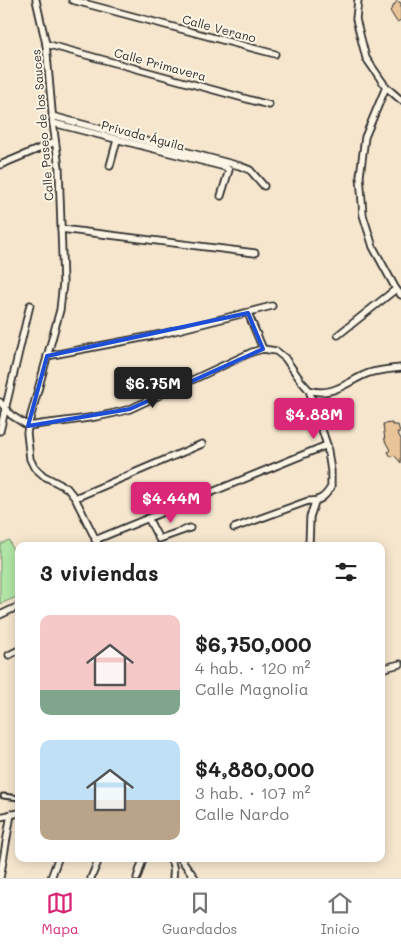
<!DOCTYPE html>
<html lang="es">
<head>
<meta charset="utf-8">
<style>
  :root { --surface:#fff; --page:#f6f6f6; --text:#222; --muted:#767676; --line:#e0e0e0; --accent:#db2777 }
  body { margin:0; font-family:Mali,sans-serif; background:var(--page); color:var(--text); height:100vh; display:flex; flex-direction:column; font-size:19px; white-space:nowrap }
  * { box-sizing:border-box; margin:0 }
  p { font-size:16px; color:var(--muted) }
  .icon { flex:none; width:28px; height:28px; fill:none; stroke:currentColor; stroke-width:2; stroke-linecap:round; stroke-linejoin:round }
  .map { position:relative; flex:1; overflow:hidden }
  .drawer { position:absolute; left:15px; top:542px; width:370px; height:320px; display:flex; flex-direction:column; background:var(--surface); border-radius:10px; box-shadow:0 2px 12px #0003 }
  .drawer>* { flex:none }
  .price { position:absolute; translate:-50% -42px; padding:0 11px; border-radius:5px; background:var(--accent); color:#fff; font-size:16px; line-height:32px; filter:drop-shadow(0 1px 2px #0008) }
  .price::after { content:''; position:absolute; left:50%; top:30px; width:15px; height:11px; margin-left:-8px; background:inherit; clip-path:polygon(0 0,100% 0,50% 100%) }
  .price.current { background:#222; color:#fff }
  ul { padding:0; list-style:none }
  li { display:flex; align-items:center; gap:15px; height:125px; padding:0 25px }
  li span { display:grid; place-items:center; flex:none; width:140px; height:100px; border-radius:10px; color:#555 }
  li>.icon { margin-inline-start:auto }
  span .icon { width:60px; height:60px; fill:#fffc; stroke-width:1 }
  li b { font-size:21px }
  h2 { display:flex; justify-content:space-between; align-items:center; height:60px; padding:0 25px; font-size:21px }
  .dock { display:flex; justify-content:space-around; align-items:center; height:70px; border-top:1px solid var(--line); background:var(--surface); font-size:14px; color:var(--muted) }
  .dock a { display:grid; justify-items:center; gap:2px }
  .dock .current { color:var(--accent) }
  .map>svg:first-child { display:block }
</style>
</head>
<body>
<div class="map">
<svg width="401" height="878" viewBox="0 0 401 878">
  <rect width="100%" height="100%" fill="#f6e6ce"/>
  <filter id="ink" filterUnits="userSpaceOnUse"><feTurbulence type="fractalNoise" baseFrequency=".02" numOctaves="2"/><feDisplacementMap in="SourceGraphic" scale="10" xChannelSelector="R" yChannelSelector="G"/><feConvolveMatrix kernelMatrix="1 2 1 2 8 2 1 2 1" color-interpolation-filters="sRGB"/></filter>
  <g filter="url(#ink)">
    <path fill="#b1e5a7" stroke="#6e8869" d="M9 540 19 566V596L0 604V544Z"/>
    <g fill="#e9c499" stroke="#2b2b2b">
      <path d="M397 1 401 3V20L397 22 390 11Z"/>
      <path d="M392 423V425H398L400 432H397L401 439V463L394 455 391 457 388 452 390 450 385 441 383 424Z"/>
    </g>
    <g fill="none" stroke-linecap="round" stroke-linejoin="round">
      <g stroke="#2b2b2b" stroke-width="7">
        <path id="lane" d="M3 796 19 798"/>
      </g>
      <g stroke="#2b2b2b" stroke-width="9">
        <g id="street">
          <path d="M36 0 46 44 53 123 59 168 63 283 60 310 28 426 27 433 30 459 34 467 44 476 67 488 75 498 99 546"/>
          <path d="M72 0 275 54"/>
          <path d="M358 0 356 19 366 58 386 87 401 100"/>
          <path d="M46 44 269 105"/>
          <path d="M386 87 365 137 360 176 363 215 373 247 396 289 401 295"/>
          <path d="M52 116 240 166 250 170 264 186"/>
          <path d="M53 123 225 167 229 170 221 196"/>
          <path d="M0 165 55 142"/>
          <path d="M110 166 117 140"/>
          <path d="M61 229 255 253"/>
          <path d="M248 313 263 349"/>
          <path d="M338 335 396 289"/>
          <path d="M47 356 162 334 272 306"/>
          <path d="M309 390C333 398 349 380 369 373 379 370 391 369 401 368"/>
          <path d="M0 402 11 415 28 426"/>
          <path d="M28 426C62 421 97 419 130 409L252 352 263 349 276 351 285 358 301 381 309 390 327 445 331 471V487C325 497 319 502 308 501L234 528"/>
          <path d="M0 431 30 305"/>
          <path d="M75 498 202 444"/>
          <path d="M148 518 159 539 190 528"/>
          <path d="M95 540 327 445"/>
          <path d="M309 546 310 517 315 502"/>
          <path d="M0 615 19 606"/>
          <path d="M9 655 19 650"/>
          <path d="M381 669 400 664"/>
          <path d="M0 817 19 813"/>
          <path d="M170 859C174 864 174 871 173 878"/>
          <path d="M181 859 195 878"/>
          <path d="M0 878 11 814"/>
          <path d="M51 878 58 859"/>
          <path d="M91 878 99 859"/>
          <path d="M137 878 143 859"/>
        </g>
      </g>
      <use href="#lane" stroke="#fcf5e5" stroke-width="3"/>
      <use href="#street" stroke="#fcf5e5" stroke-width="5.5"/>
    </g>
  </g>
  <path fill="none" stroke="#1d4ed8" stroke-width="4" stroke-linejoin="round" d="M248 313 263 349 130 409 28 426 47 356Z"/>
  <g text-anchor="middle" stroke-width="4" stroke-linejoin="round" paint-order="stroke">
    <g font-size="12" fill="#2b2b2b" stroke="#fcf5e5">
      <text transform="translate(219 29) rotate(15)" y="4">Calle Verano</text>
      <text transform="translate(160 65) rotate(15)" y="4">Calle Primavera</text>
      <text transform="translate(43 125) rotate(-95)" y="4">Calle Paseo de los Sauces</text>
      <text transform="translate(143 136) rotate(15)" y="4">Privada Águila</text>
    </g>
  </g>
</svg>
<b class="price current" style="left:153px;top:409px">$6.75M</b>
<b class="price" style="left:314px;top:440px">$4.88M</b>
<b class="price" style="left:171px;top:524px">$4.44M</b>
<section class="drawer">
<h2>3 viviendas<svg class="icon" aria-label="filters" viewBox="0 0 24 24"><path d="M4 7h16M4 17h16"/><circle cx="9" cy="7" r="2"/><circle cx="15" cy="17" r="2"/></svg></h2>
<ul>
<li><span style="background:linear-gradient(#f6c9c9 75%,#7fa58c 0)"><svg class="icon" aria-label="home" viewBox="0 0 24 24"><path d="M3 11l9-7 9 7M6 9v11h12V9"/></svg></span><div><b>$6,750,000</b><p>4 hab. · 120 m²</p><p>Calle Magnolia</p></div></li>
<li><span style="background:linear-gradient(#bfe0f5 60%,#b9a48a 0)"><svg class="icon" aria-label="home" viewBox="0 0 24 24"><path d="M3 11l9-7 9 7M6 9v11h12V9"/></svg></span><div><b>$4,880,000</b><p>3 hab. · 107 m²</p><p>Calle Nardo</p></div></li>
</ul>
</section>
</div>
<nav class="dock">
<a class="current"><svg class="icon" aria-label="map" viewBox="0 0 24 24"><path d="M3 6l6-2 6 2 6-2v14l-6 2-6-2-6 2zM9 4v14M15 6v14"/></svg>Mapa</a>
<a><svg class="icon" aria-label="saved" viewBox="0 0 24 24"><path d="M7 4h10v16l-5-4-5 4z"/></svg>Guardados</a>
<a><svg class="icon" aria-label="home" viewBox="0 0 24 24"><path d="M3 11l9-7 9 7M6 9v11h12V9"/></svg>Inicio</a>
</nav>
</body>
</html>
